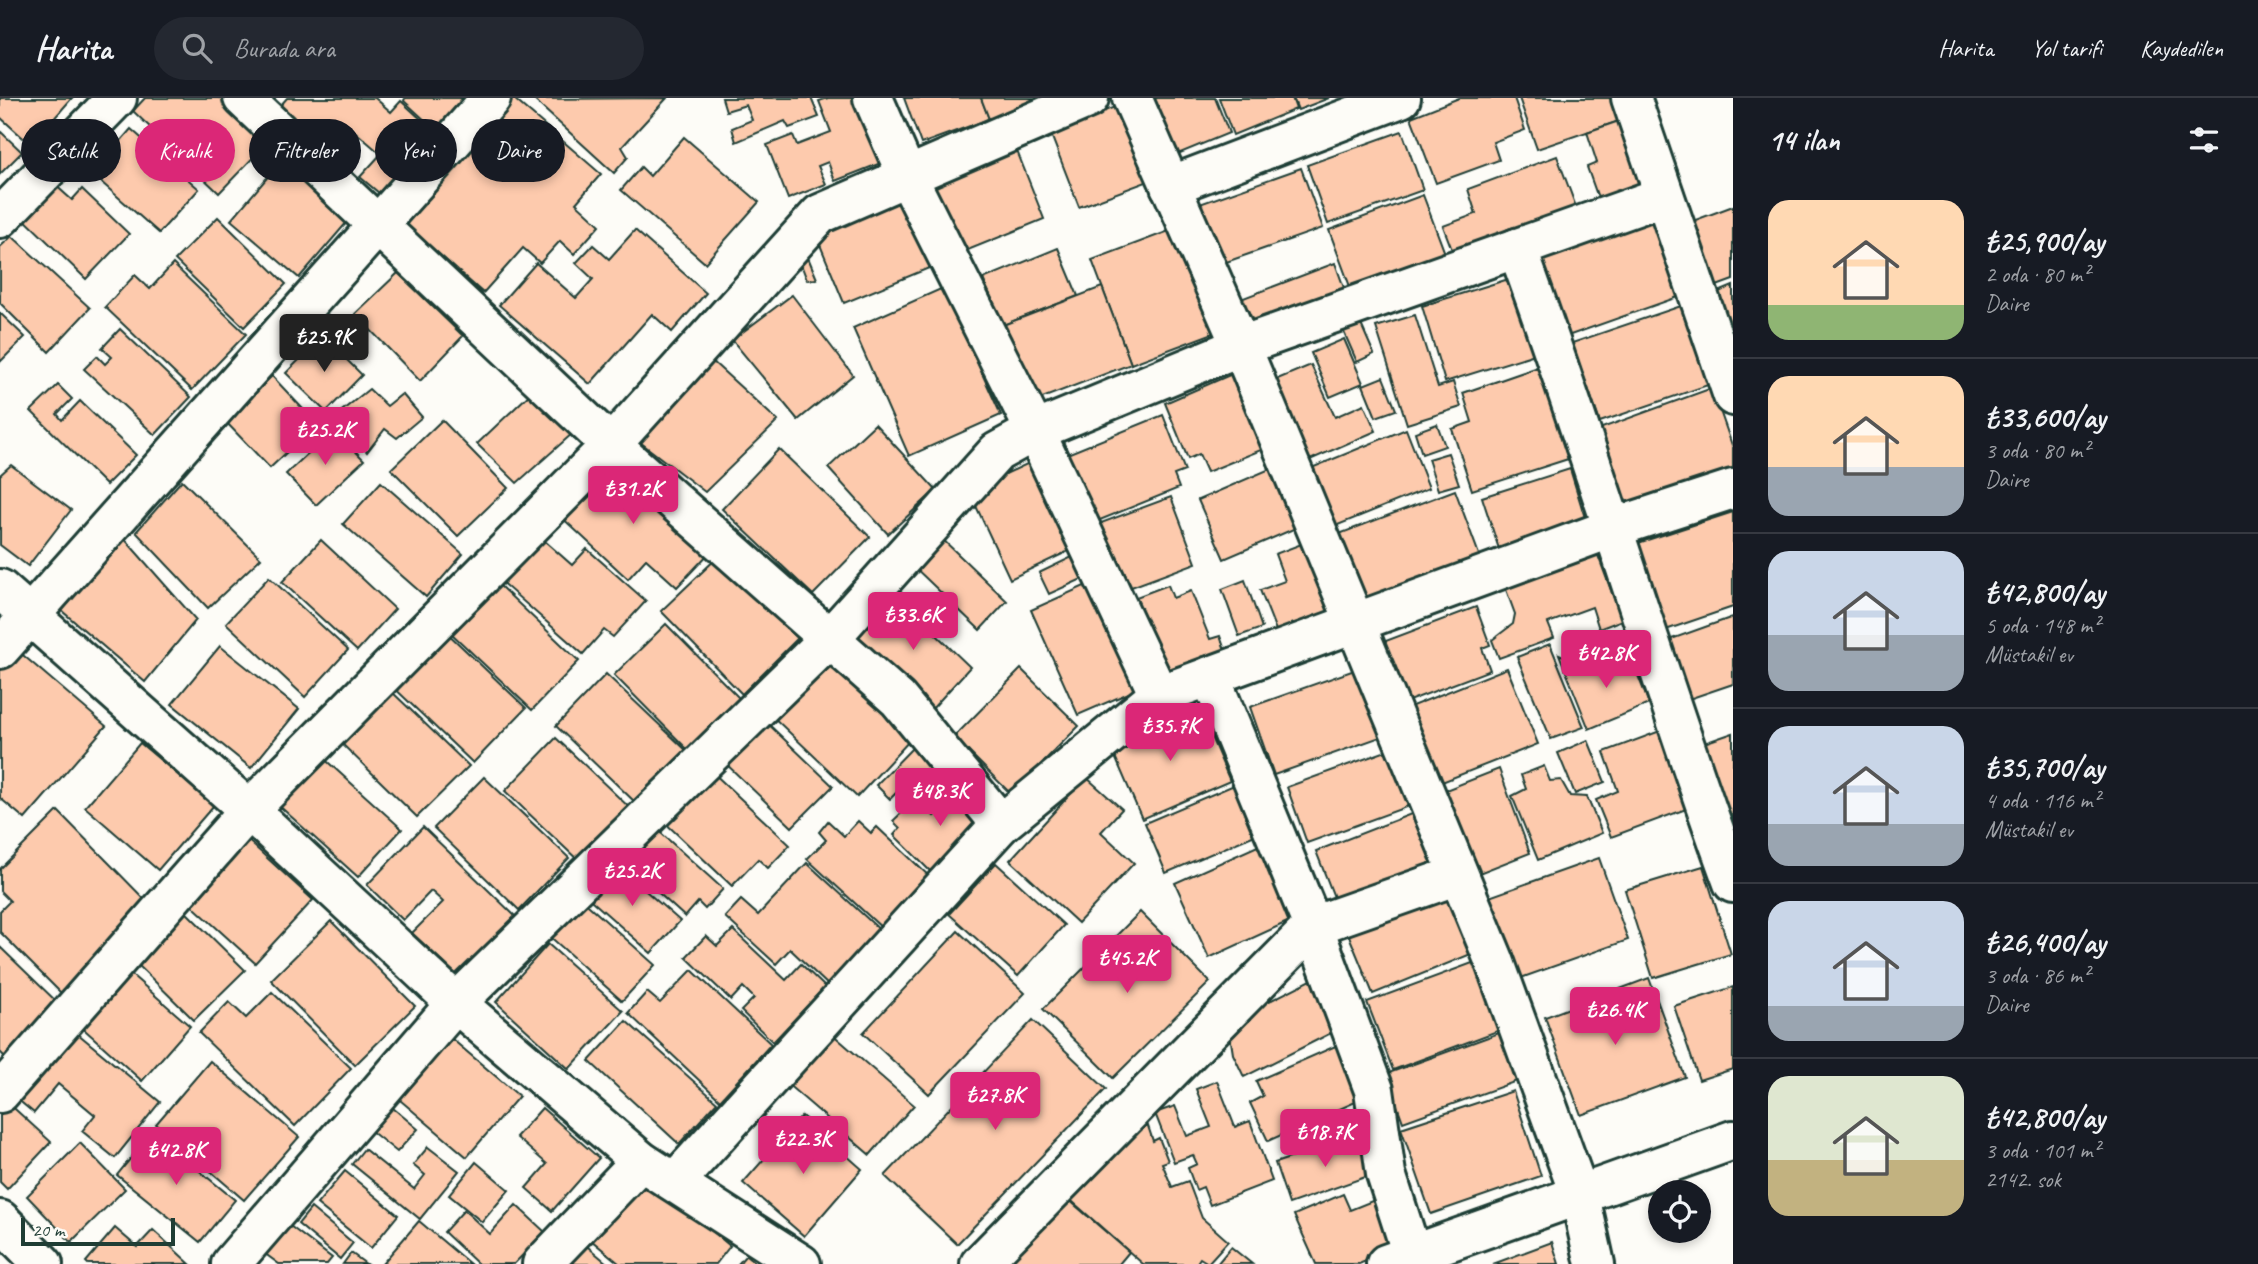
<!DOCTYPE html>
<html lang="tr">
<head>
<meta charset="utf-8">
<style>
  :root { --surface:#171b24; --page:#242831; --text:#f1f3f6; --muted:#9ea1a6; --line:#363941; --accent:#db2777 }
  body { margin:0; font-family:Caveat,sans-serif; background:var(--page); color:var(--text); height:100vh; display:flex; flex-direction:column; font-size:26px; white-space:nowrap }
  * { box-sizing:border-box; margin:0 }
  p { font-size:23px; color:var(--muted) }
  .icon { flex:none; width:38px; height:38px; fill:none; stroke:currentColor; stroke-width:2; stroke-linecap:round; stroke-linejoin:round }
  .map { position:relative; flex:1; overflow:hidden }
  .sheet { display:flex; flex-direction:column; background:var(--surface); width:525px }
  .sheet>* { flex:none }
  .hud { position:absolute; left:21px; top:21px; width:665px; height:63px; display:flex; gap:14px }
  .controls { position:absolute; left:1648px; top:1082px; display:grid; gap:14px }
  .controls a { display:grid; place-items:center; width:63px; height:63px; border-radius:50%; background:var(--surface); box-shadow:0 4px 10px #0003; font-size:35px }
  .scale { position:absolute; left:21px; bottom:18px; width:154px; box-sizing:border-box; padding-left:7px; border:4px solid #1f3d34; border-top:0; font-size:19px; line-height:24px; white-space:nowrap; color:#1f3d34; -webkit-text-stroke:5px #fdfcf7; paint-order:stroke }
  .price { position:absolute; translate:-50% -60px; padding:0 16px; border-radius:7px; background:var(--accent); color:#fff; font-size:23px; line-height:46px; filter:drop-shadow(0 2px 4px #0008) }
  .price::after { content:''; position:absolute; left:50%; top:42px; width:21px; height:16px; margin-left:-10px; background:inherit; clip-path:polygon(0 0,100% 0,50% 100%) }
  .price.on { background:#222; color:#fff }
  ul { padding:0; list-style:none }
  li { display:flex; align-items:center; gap:21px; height:175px; padding:0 35px }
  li+li { border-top:2px solid var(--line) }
  li span { display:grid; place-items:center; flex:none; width:196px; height:140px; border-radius:21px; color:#555 }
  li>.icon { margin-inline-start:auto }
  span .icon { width:84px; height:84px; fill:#fffc; stroke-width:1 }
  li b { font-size:30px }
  h2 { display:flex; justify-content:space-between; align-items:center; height:84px; padding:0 35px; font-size:30px }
  .chip { padding:0 24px; border-radius:32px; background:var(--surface); box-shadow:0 4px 10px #0003; font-size:24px; line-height:63px }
  .chip.on { background:var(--accent); color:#fff }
  header { display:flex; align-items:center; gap:42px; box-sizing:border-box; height:98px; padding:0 35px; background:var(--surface); border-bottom:2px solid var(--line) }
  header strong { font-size:33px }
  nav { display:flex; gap:38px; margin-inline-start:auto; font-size:24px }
  .search { width:490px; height:63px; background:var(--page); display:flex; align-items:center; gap:18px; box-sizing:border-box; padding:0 24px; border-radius:38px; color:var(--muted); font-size:26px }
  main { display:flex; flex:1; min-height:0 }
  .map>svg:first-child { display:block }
</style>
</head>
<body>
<header>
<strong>Harita</strong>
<div class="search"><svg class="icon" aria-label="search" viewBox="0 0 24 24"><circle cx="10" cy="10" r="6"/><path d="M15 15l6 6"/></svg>Burada ara</div>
<nav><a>Harita</a><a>Yol tarifi</a><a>Kaydedilen</a></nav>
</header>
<main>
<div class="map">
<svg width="1733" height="1166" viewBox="0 0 1733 1166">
  <rect width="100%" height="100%" fill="#fdfcf7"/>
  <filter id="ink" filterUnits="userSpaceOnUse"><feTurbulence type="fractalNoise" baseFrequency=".0143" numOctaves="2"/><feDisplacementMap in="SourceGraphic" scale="14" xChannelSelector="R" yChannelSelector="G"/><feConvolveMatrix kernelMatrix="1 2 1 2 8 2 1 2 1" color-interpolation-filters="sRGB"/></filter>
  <g filter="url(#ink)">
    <g fill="#fdcaad" stroke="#1f3d34" stroke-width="2">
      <path d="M0 0H72L31 47 0 19Z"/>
      <path d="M145 0H220L267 45 219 95 133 13Z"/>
      <path d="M287 0H375L391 14 401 3 434 33 379 95 360 79 381 56 344 24 324 46 280 8Z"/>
      <path d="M405 0H472L440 36 404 3Z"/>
      <path d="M513 0 601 76 576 105 600 127 574 156 560 143 540 165 523 150 483 195 403 124Z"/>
      <path d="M667 0 622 49 628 59 614 75 533 1Z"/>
      <path d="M722 0H811L819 19 789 30 785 23 736 44 732 30 752 22 746 7 726 13Z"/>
      <path d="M828 0H855L881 65 835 83 828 64 818 68 826 86 788 101 767 47 793 37 797 47 831 34 819 3Z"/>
      <path d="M904 0H981L989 21 921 46Z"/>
      <path d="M981 0H1035L1036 3 989 21Z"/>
      <path d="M1151 0H1215L1229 35 1173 58Z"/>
      <path d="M1219 0H1292L1296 11 1233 37Z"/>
      <path d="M1293 0H1329L1298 12Z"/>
      <path d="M1459 0H1514L1525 32 1493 44 1499 62 1436 85 1411 19Z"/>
      <path d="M1519 0H1614L1622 22 1537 51Z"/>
      <path d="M1120 7 1149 83 1079 109 1050 34Z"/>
      <path d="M1622 22 1647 97 1602 111 1587 69 1597 65 1587 34Z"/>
      <path d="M131 31 199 91 159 135 76 62 91 45 112 53Z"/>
      <path d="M0 33 22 54 0 76Z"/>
      <path d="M1402 33 1423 92 1328 126 1307 67Z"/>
      <path d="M684 39 759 104 705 165 621 92 641 69 650 78Z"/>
      <path d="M1017 53 1044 121 963 154 934 86Z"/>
      <path d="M1557 58 1579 117 1456 162 1443 128 1476 116 1468 91Z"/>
      <path d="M283 61 348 123 299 180 231 122Z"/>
      <path d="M1301 70 1323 130 1215 168 1194 108Z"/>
      <path d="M52 84 72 102 82 91 129 136 86 181 20 117Z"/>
      <path d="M1423 97 1449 166 1355 202 1329 132Z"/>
      <path d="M905 100 934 168 844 205 816 137Z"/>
      <path d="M1733 108V182L1714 189 1690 124Z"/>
      <path d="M1651 113 1681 198 1562 240 1533 155Z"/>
      <path d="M218 119 286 186 244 229 175 162Z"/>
      <path d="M1177 130 1216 234 1131 266 1092 162Z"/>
      <path d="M635 132 706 195 672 234 652 216 590 286 499 207 536 165 576 200 593 181 576 165 593 147 609 161Z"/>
      <path d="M12 138 90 210 49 254 0 205V149Z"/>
      <path d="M1058 150 1078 198 1003 227 983 181Z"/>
      <path d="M807 157 817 181 807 182 799 161Z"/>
      <path d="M1335 165 1348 201 1245 238 1233 204Z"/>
      <path d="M173 166 246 236 192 292 105 209 135 177 150 191Z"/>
      <path d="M398 175 463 238 420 283 355 216Z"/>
      <path d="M1515 179 1538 255 1445 284 1422 208Z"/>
      <path d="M1733 188V239L1716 195Z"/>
      <path d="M1102 189 1131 266 1032 304 1003 227Z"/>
      <path d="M943 190 1001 317 909 358 853 230Z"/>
      <path d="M792 197 853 277 798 322 732 242Z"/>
      <path d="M1681 208 1708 287 1600 324 1572 245Z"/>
      <path d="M0 215 25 239 0 264Z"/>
      <path d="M1415 217 1438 289 1453 284 1461 309 1407 326 1376 229Z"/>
      <path d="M1360 224 1374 256 1357 264 1343 232Z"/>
      <path d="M120 231 191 299 155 337 84 271 97 258 105 266 112 259 102 250Z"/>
      <path d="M323 238 362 277 326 314 286 275Z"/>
      <path d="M1344 241 1363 285 1330 299 1311 255Z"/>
      <path d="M711 262 778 323 705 394 636 341Z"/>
      <path d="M1311 267 1335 319 1364 306 1376 333 1310 362 1275 282Z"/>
      <path d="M1538 269 1568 361 1472 392 1452 331 1472 324 1463 295Z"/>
      <path d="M1239 273 1271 348 1207 374 1199 356 1188 361 1165 305Z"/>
      <path d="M272 278 317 326 270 370 224 322Z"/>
      <path d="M1383 279 1396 312 1376 319 1363 287Z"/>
      <path d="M58 287 72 301 57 316 62 322 80 303 136 357 106 387 31 313Z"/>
      <path d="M1712 290 1733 350V373L1628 410 1599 331Z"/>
      <path d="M369 291 387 308 402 296 422 319 397 340 385 331 367 354 338 316Z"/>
      <path d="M532 294 573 335 517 385 477 346Z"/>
      <path d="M1163 317 1185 373 1174 377 1179 390 1095 424 1067 356Z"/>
      <path d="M442 322 508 390 458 438 391 371Z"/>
      <path d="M875 326 936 392 888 436 828 370Z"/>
      <path d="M1437 326 1445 348 1422 356 1415 334Z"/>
      <path d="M334 331 364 362 316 407 286 376Z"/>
      <path d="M1406 331 1429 390 1333 429 1309 371Z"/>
      <path d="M779 351 870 439 813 497 722 411Z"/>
      <path d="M1448 355 1459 386 1438 392 1428 361Z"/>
      <path d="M612 359 712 452 677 489 646 461 628 481 558 416Z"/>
      <path d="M1029 365 1071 452 1010 481 969 393Z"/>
      <path d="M11 367 71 412 28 468 0 447V377Z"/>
      <path d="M1279 367 1305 426 1224 461 1198 402Z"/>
      <path d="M1570 371 1586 423 1499 451 1482 399Z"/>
      <path d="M182 382 261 460 208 510 136 434Z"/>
      <path d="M381 384 463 456 426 499 343 426Z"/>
      <path d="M1455 392 1481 462 1365 506 1339 436Z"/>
      <path d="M1171 399 1196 465 1126 491 1101 425Z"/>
      <path d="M1733 414V509L1660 534 1632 447Z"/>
      <path d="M937 436 1007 503 980 532 910 465Z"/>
      <path d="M538 437 572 467 587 451 646 503 613 539 604 532 583 556 498 481Z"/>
      <path d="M122 438 196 522 145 584 62 513Z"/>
      <path d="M321 442 395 511 357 553 282 484Z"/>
      <path d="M1312 442 1341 517 1279 540 1260 492 1285 483 1275 456Z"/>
      <path d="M1593 444 1622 522 1599 531 1592 509 1548 525 1554 540 1499 560 1492 542 1513 526 1515 516 1501 478Z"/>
      <path d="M721 456 801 537 742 596 661 513Z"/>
      <path d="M1072 459 1082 481 1049 496 1039 475Z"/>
      <path d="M269 479 348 552 305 599 226 525Z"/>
      <path d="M1245 482 1262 530 1239 538 1222 491Z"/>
      <path d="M1091 485 1138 591 1078 617 1031 512Z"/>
      <path d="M498 486 579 563 532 612 451 535Z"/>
      <path d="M1168 487 1173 500 1191 493 1210 541 1220 538 1227 558 1167 580 1136 499Z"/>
      <path d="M894 496 970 569 932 611 855 540Z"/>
      <path d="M1476 509 1490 547 1482 550 1490 572 1406 604 1383 544Z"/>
      <path d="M1733 519V586L1683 603 1663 544Z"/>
      <path d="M666 526 743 604 691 655 614 577Z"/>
      <path d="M441 529 526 610 473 665 388 584Z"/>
      <path d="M1550 546 1584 629 1551 641 1517 559Z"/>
      <path d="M220 548 299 611 251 670 172 606Z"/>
      <path d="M17 552 106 628 25 721 0 700V572Z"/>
      <path d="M1559 556 1595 572 1630 557 1649 606 1589 631Z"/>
      <path d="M824 558 911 641 857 699 769 615Z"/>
      <path d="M1363 569 1386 637 1274 677 1250 609Z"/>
      <path d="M1507 570 1538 646 1437 686 1407 610Z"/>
      <path d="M1021 571 1079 628 1011 696 954 639Z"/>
      <path d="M606 576 688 654 637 706 556 628Z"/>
      <path d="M389 591 469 668 417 719 338 642Z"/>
      <path d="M1198 609 1230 683 1142 721 1110 647Z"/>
      <path d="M762 620 833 688 792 729 722 662Z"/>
      <path d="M1660 633 1689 710 1611 739 1596 702 1618 693 1604 654Z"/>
      <path d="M1733 635V734L1701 646Z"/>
      <path d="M556 640 632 712 581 765 505 693Z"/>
      <path d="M1588 642 1605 684 1575 696 1558 655Z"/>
      <path d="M140 645 214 707 158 772 85 709Z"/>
      <path d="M917 645 951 678 925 704 906 685 890 701 876 687Z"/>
      <path d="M1400 648 1420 704 1307 745 1287 689Z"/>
      <path d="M320 657 402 731 358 779 276 705Z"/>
      <path d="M1544 668 1550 683 1561 682 1570 698 1587 699 1602 735 1538 762 1512 698 1526 691 1521 677Z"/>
      <path d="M708 670 790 747 768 770 758 761 732 788 660 720Z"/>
      <path d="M1499 671 1530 755 1474 777 1443 693Z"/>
      <path d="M484 679 569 760 519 812 434 730Z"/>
      <path d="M1086 679 1122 711 1101 734 1134 765 1078 825 1010 762Z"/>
      <path d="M1234 687 1255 737 1166 775 1145 725Z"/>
      <path d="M963 689 991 718 933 776 894 737 900 730 893 723 917 700 934 718Z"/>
      <path d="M1424 711 1447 770 1339 812 1316 753Z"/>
      <path d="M58 713 152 809 63 897 0 834V813L10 803 0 793V771Z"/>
      <path d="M828 723 844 738 858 723 871 735 877 729 931 780 883 831 807 761 826 742 819 734Z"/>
      <path d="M651 726 723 791 705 811 698 804 685 819 620 760Z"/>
      <path d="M423 729 516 819 458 878 412 835 443 804 431 793 403 822 367 787Z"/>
      <path d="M243 738 313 802 255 865 185 801Z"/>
      <path d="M1262 746 1296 820 1209 860 1175 785Z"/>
      <path d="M1599 760 1628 842 1518 881 1489 799Z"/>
      <path d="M613 764 680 823 651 855 584 796Z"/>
      <path d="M807 765 882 834 830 889 790 851 776 866 725 819 741 802 758 817Z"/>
      <path d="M996 765 1064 827 1018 878 949 816Z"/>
      <path d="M1703 768 1731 856 1653 880 1625 792Z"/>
      <path d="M1449 790 1476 854 1373 896 1347 833Z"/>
      <path d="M579 799 655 867 622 903 546 835Z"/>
      <path d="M182 810 245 872 194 922 132 861Z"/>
      <path d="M1140 814 1210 884 1113 980 1043 911Z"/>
      <path d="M331 823 415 908 355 967 271 882Z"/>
      <path d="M733 832 786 882 801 866 825 889 773 944 741 913 754 900 743 889 731 902 686 859 706 838 717 848Z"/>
      <path d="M958 833 1025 895 929 996 863 935Z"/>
      <path d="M548 846 623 913 569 971 496 904Z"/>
      <path d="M0 849 60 907 7 961 0 954Z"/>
      <path d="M1475 864 1500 932 1393 972 1367 904Z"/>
      <path d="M125 871 190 928 142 983 77 925Z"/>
      <path d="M692 872 771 946 720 1002 628 915 647 894 660 905Z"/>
      <path d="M1649 880 1685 979 1581 1017 1545 919Z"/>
      <path d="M1313 881 1339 931 1244 979 1233 956 1228 924Z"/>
      <path d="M1733 889V971L1699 982 1674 908Z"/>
      <path d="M272 894 351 970 295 1028 199 935 229 904 246 920Z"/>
      <path d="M1033 922 1106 991 957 1146 885 1078Z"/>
      <path d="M626 923 717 1004 679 1046 589 963Z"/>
      <path d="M830 934 914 1007 870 1057 786 985Z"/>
      <path d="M77 935 160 1004 115 1060 82 1033 95 1017 58 986 34 1015 10 995 36 963 47 971Z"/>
      <path d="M1499 935 1517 983 1403 1024 1386 976Z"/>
      <path d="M446 936 519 998 467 1059 394 997Z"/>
      <path d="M1340 946 1349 967 1344 969 1360 1002 1268 1043 1250 1005 1263 998 1256 983Z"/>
      <path d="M210 963 299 1039 244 1102 156 1026Z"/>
      <path d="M1217 983 1235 1029 1250 1023 1272 1083 1210 1107 1203 1089 1196 1092 1188 1070 1197 1066 1193 1057 1174 1064 1155 1015 1175 1008 1187 1038 1211 1029 1196 991Z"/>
      <path d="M1513 993 1541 1078 1431 1116 1401 1030Z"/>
      <path d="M4 1001 51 1044 7 1091 0 1084V1005Z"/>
      <path d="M387 1005 418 1031 397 1054 366 1029Z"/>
      <path d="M542 1010 599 1060 552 1113 526 1090 547 1066 516 1039Z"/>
      <path d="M1143 1013 1153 1043 1159 1040 1168 1063 1162 1065 1172 1089 1188 1083 1202 1120 1228 1143 1208 1165 1200 1160 1196 1166H1143L1065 1097Z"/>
      <path d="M802 1018 862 1071 804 1138 743 1085Z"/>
      <path d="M152 1034 235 1102 200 1144 117 1077Z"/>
      <path d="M1361 1036 1374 1076 1289 1106 1275 1065Z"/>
      <path d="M80 1045 125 1091 71 1144 27 1098Z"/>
      <path d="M428 1049 459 1073 420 1121 352 1066 364 1051 414 1091 425 1077 413 1067Z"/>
      <path d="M476 1064 509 1092 482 1124 449 1097Z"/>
      <path d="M639 1072 730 1148 716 1166H620L585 1137Z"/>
      <path d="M345 1073 398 1117 371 1150 317 1106Z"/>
      <path d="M1061 1095 1129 1154 1119 1166H1016L1007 1157Z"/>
      <path d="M1343 1096 1350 1112 1377 1101 1398 1149 1359 1166H1316L1294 1117Z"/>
      <path d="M516 1107 545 1134 514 1166H478L444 1134 464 1112 490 1136Z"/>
      <path d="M311 1110 353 1145 340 1161 298 1126Z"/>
      <path d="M419 1123 470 1166H382Z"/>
      <path d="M286 1125 332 1160 327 1166H279L264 1155Z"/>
      <path d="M115 1130 137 1149 153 1132 190 1166H88L86 1164Z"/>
      <path d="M575 1138 608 1166H552Z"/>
      <path d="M1552 1144 1559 1166H1493Z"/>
      <path d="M1231 1149 1252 1166H1217Z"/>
      <path d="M351 1155 366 1166H343Z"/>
      <path d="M746 1157 757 1166H738Z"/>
    </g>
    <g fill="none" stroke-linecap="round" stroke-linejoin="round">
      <g stroke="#1f3d34" stroke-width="44">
        <g id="minor">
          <path d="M243 0 611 347 898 601 1001 726"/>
          <path d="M873 0 907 78 1035 333 1159 597"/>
          <path d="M1132 0 1241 248 1494 862 1580 1098 1595 1166"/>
          <path d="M1631 0 1733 298"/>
          <path d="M1170 88 1401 0"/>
          <path d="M0 120 117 0"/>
          <path d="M1517 150C1594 360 1656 575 1733 785"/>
          <path d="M0 491 249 712 456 905 641 1063 801 1166"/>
          <path d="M0 551 491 0"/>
          <path d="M1210 578 1313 828 1374 992 1386 1076 1415 1166"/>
          <path d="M0 995 249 712 611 347 820 116 1089 0"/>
          <path d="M675 1084 1001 726 1159 597 1610 431 1733 391"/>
          <path d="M0 1122 43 1166"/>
          <path d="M231 1166 456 905 830 540 997 354 1035 333 1241 248 1664 98"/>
          <path d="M542 1166 641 1063"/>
          <path d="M980 1166 1313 828 1458 777"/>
          <path d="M1386 1166 1733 1042"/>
        </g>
      </g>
      <use href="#minor" stroke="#fdfcf7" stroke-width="38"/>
    </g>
  </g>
</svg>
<div class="controls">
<a><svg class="icon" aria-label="locate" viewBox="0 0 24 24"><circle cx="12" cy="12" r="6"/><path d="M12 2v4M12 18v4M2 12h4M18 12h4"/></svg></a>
</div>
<div class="scale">20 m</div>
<b class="price on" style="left:324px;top:276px">₺25.9K</b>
<b class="price" style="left:325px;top:369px">₺25.2K</b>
<b class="price" style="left:633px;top:428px">₺31.2K</b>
<b class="price" style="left:913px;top:554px">₺33.6K</b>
<b class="price" style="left:1606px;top:592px">₺42.8K</b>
<b class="price" style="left:1170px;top:665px">₺35.7K</b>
<b class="price" style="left:940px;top:730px">₺48.3K</b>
<b class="price" style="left:632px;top:810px">₺25.2K</b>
<b class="price" style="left:1127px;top:897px">₺45.2K</b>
<b class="price" style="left:1615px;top:949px">₺26.4K</b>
<b class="price" style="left:995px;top:1034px">₺27.8K</b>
<b class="price" style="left:1325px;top:1071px">₺18.7K</b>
<b class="price" style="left:803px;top:1078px">₺22.3K</b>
<b class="price" style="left:176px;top:1089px">₺42.8K</b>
<div class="hud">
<a class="chip">Satılık</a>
<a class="chip on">Kiralık</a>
<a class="chip">Filtreler</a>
<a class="chip">Yeni</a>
<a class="chip">Daire</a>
</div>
</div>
<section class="sheet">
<h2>14 ilan<svg class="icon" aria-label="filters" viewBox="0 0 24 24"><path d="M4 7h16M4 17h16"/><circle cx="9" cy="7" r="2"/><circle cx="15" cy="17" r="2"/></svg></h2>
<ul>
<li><span style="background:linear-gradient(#ffd9b3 75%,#8fb573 0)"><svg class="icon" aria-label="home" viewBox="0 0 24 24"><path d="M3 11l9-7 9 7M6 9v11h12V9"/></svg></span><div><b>₺25,900/ay</b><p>2 oda · 80 m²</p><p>Daire</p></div></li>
<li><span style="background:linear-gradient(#ffd9b3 65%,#9aa5b1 0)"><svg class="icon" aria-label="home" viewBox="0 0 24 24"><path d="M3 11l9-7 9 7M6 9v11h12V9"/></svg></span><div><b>₺33,600/ay</b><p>3 oda · 80 m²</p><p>Daire</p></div></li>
<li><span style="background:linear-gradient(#c9d6e8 60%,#9aa5b1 0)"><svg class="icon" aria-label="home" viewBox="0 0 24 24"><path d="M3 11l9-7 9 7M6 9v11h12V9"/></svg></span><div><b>₺42,800/ay</b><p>5 oda · 148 m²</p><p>Müstakil ev</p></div></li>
<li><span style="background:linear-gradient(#c9d6e8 70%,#9aa5b1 0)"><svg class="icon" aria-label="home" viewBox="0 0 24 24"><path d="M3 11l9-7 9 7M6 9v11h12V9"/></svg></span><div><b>₺35,700/ay</b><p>4 oda · 116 m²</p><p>Müstakil ev</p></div></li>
<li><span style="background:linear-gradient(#c9d6e8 75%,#9aa5b1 0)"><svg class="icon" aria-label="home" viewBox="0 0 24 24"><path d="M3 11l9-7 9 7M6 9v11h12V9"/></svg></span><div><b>₺26,400/ay</b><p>3 oda · 86 m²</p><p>Daire</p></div></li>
<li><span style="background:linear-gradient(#dfe7d0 60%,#c2b280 0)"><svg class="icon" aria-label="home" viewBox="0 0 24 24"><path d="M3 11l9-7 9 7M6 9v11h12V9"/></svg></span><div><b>₺42,800/ay</b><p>3 oda · 101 m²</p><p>2142. sok</p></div></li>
</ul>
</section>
</main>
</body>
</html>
